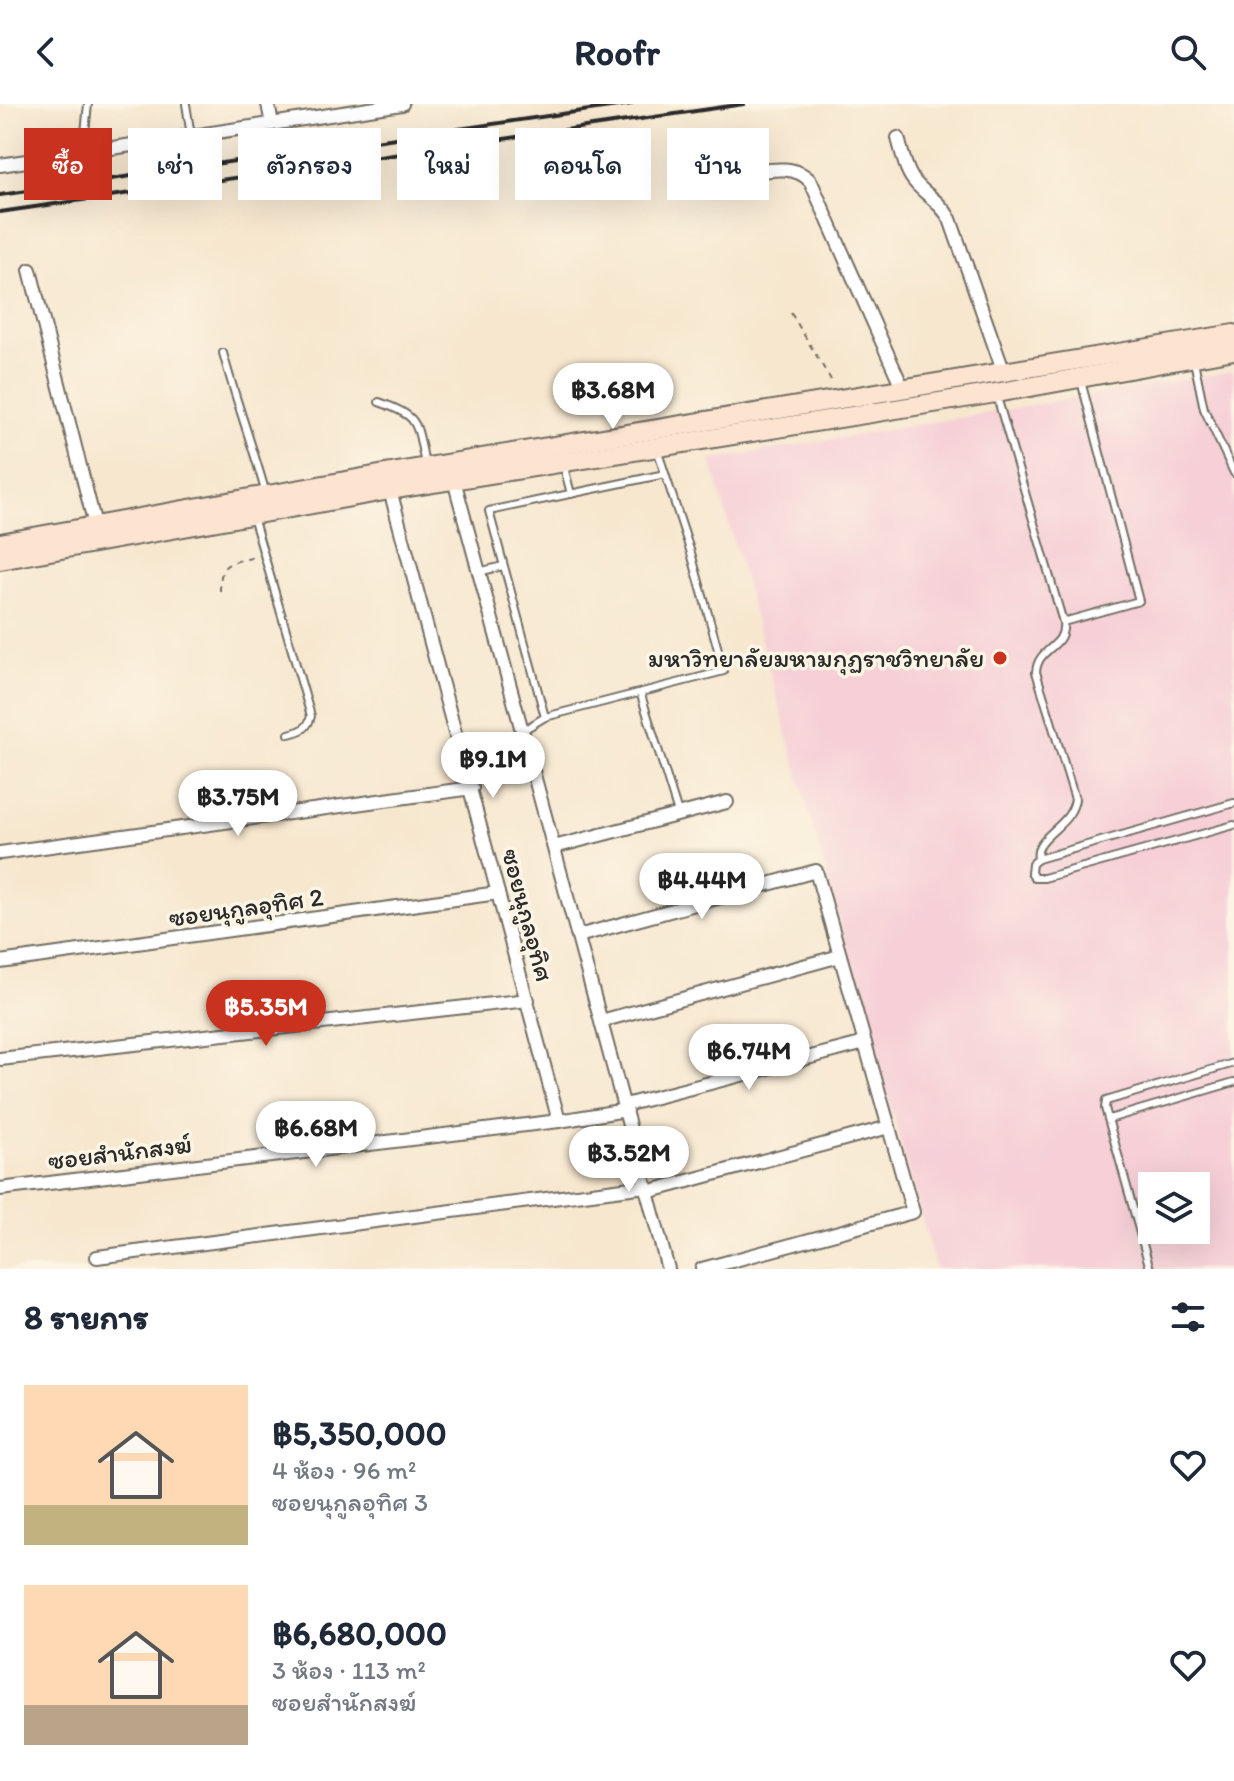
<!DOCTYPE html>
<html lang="th">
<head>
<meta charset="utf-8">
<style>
  :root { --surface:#fff; --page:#f6f6f7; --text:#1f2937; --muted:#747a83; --accent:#c8321e }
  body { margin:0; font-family:Itim,"Playpen Sans Thai",sans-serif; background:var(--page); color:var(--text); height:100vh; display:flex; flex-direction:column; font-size:30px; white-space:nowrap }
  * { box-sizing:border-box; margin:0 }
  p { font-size:26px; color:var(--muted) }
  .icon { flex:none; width:44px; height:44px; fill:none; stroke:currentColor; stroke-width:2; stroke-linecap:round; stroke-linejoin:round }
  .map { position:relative; height:1165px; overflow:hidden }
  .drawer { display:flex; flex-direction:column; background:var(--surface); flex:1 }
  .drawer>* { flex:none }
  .hud { position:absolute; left:24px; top:24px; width:800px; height:72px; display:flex; gap:16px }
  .fabs { position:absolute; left:1138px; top:1068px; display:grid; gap:16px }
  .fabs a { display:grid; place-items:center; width:72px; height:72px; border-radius:0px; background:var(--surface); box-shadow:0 8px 32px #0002; font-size:40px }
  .price { position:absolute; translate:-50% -68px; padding:0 18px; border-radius:28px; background:#fff; color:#222; font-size:26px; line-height:52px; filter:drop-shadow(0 2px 4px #0008) }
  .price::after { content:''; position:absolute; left:50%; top:48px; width:24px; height:18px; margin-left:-12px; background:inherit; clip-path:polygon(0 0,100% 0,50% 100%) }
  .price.active { background:var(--accent); color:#fff }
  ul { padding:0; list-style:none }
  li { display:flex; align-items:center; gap:24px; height:200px; padding:0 24px }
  li span { display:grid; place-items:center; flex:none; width:224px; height:160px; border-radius:0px; color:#555 }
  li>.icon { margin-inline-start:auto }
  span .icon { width:96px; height:96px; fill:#fffc; stroke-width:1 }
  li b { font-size:34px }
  h2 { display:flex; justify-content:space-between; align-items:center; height:96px; padding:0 24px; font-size:34px }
  .chip { padding:0 28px; border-radius:0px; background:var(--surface); box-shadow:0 8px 32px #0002; font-size:28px; line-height:72px }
  .chip.active { background:var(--accent); color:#fff }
  header { display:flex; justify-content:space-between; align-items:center; height:104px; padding:0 24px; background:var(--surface); font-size:36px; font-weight:800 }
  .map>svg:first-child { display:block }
</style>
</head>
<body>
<header><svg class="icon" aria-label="back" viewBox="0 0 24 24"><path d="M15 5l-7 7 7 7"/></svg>Roofr<svg class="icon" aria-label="search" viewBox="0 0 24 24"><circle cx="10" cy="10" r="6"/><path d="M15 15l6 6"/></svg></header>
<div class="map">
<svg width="1234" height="1165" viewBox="0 0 1234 1165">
  <rect width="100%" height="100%" fill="#fcf5e5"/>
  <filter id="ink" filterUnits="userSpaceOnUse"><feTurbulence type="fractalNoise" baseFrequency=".0125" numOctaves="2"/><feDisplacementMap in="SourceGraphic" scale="16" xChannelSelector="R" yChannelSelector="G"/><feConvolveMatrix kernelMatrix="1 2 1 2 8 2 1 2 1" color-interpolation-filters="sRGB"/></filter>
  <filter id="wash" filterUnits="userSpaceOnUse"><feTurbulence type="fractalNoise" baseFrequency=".006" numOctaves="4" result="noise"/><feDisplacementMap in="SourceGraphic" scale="32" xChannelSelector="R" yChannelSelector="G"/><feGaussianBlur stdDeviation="1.8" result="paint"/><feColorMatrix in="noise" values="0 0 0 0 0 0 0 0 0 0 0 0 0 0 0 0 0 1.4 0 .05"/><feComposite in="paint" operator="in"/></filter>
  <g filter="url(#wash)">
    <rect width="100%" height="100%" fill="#f7e7cf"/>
    <path fill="#f6cfd7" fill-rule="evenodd" d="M1234 267V1165H936L711 356ZM1152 1082H1196V1126H1152Z"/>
  </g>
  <g filter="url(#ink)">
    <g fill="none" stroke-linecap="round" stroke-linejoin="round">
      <g stroke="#726d64" stroke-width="10">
        <g id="lane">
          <path d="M186 0 191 32"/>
          <path d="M83 48 88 0"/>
          <path d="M223 249C236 297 253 343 266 390"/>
          <path d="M1194 257 1204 305 1234 369"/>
          <path d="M997 293 1063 518 1139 497 1081 277"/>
          <path d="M379 298C421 313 416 318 425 360"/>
          <path d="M564 363 571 390"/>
          <path d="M253 413 311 612C308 625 301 627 289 630"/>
          <path d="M478 468 503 462"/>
          <path d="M1063 518C1066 545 1038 542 1036 568L1075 695C1071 724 1033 731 1038 755L1032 760 1031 768 1034 774H1044L1234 721"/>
          <path d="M641 591 678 709"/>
          <path d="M545 613 489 407 665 370"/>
          <path d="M522 627 545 613 724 567 691 449 657 345"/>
          <path d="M1038 755 1234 699"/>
          <path d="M1109 1015 1234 978"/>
          <path d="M1150 1165 1105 1004 1106 997 1234 959"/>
        </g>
      </g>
      <g stroke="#726d64" stroke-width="16">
        <g id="street">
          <path d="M268 0 272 20"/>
          <path d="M898 34C902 48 905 66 914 77 926 92 938 95 950 115L1004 269"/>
          <path d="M0 61 402 0"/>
          <path d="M737 70C761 68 794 57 811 78L903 285"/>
          <path d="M30 166 95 421"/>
          <path d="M454 376 668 1165"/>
          <path d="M390 386 559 1017"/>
          <path d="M554 743 727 698"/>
          <path d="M0 749 472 684"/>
          <path d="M578 832 816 767 913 1108 702 1165"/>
          <path d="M0 858 498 789"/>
          <path d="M601 917 840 852"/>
          <path d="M0 955 528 896"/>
          <path d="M625 1001 865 939"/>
          <path d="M0 1085 559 1017 626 1006"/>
          <path d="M647 1088 889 1023"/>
          <path d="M97 1153 646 1082"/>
        </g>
      </g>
      <g stroke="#726d64" stroke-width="22">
        <g id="secondary">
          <path d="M0 439 385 370 1234 230"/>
          <path d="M0 456 390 386 996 289 1234 246"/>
        </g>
      </g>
      <g stroke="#726d64" stroke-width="2" stroke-dasharray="6 6" stroke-linecap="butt">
        <path d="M791 209 834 281"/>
        <path d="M220 487C220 456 228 460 255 453"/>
      </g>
      <use href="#lane" stroke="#fff" stroke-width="6"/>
      <use href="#street" stroke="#fff" stroke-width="12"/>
      <use href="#secondary" stroke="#fde4d1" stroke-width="18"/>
      <g stroke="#2b2b2b" stroke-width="4">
        <path d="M0 91 631 0"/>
        <path d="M0 108 744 0"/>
      </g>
    </g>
  </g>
  <circle fill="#c8321e" stroke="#fcf5e5" stroke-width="3" cx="1000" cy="554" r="8"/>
  <g text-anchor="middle" stroke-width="7" stroke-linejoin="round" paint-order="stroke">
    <g font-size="26" fill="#2b2b2b" stroke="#fcf5e5" text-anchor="end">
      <text x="984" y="563">มหาวิทยาลัยมหามกุฏราชวิทยาลัย</text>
    </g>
    <g font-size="26" fill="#2b2b2b" stroke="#fcf5e5">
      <text transform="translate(246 803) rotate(-8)" y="9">ซอยนุกูลอุทิศ 2</text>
      <text transform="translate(528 811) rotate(75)" y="9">ซอยนุกูลอุทิศ</text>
      <text transform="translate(120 1048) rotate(-7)" y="9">ซอยสำนักสงฆ์</text>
    </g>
  </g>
</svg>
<div class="fabs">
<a><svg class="icon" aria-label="layers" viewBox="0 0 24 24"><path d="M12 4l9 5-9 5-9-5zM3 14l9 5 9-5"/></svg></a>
</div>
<b class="price" style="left:613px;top:327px">฿3.68M</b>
<b class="price" style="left:493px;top:696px">฿9.1M</b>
<b class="price" style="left:238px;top:734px">฿3.75M</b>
<b class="price" style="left:702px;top:817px">฿4.44M</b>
<b class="price active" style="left:266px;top:944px">฿5.35M</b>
<b class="price" style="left:749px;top:988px">฿6.74M</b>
<b class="price" style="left:316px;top:1065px">฿6.68M</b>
<b class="price" style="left:629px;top:1090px">฿3.52M</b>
<div class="hud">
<a class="chip active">ซื้อ</a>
<a class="chip">เช่า</a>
<a class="chip">ตัวกรอง</a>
<a class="chip">ใหม่</a>
<a class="chip">คอนโด</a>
<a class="chip">บ้าน</a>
</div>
</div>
<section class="drawer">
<h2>8 รายการ<svg class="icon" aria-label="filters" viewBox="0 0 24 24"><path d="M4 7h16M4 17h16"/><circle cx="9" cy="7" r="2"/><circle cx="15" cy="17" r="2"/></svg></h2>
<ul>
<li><span style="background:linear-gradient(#ffd9b3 75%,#c2b280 0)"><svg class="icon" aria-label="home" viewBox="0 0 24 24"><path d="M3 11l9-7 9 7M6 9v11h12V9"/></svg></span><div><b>฿5,350,000</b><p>4 ห้อง · 96 m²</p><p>ซอยนุกูลอุทิศ 3</p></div><svg class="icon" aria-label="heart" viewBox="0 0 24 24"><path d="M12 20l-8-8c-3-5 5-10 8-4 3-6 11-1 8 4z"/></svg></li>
<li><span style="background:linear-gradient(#ffd9b3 75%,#b9a48a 0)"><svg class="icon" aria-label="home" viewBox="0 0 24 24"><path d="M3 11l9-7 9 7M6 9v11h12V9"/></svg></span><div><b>฿6,680,000</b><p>3 ห้อง · 113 m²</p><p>ซอยสำนักสงฆ์</p></div><svg class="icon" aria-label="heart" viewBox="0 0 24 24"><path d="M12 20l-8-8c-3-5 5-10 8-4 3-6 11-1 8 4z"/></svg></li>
</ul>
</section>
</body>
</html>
